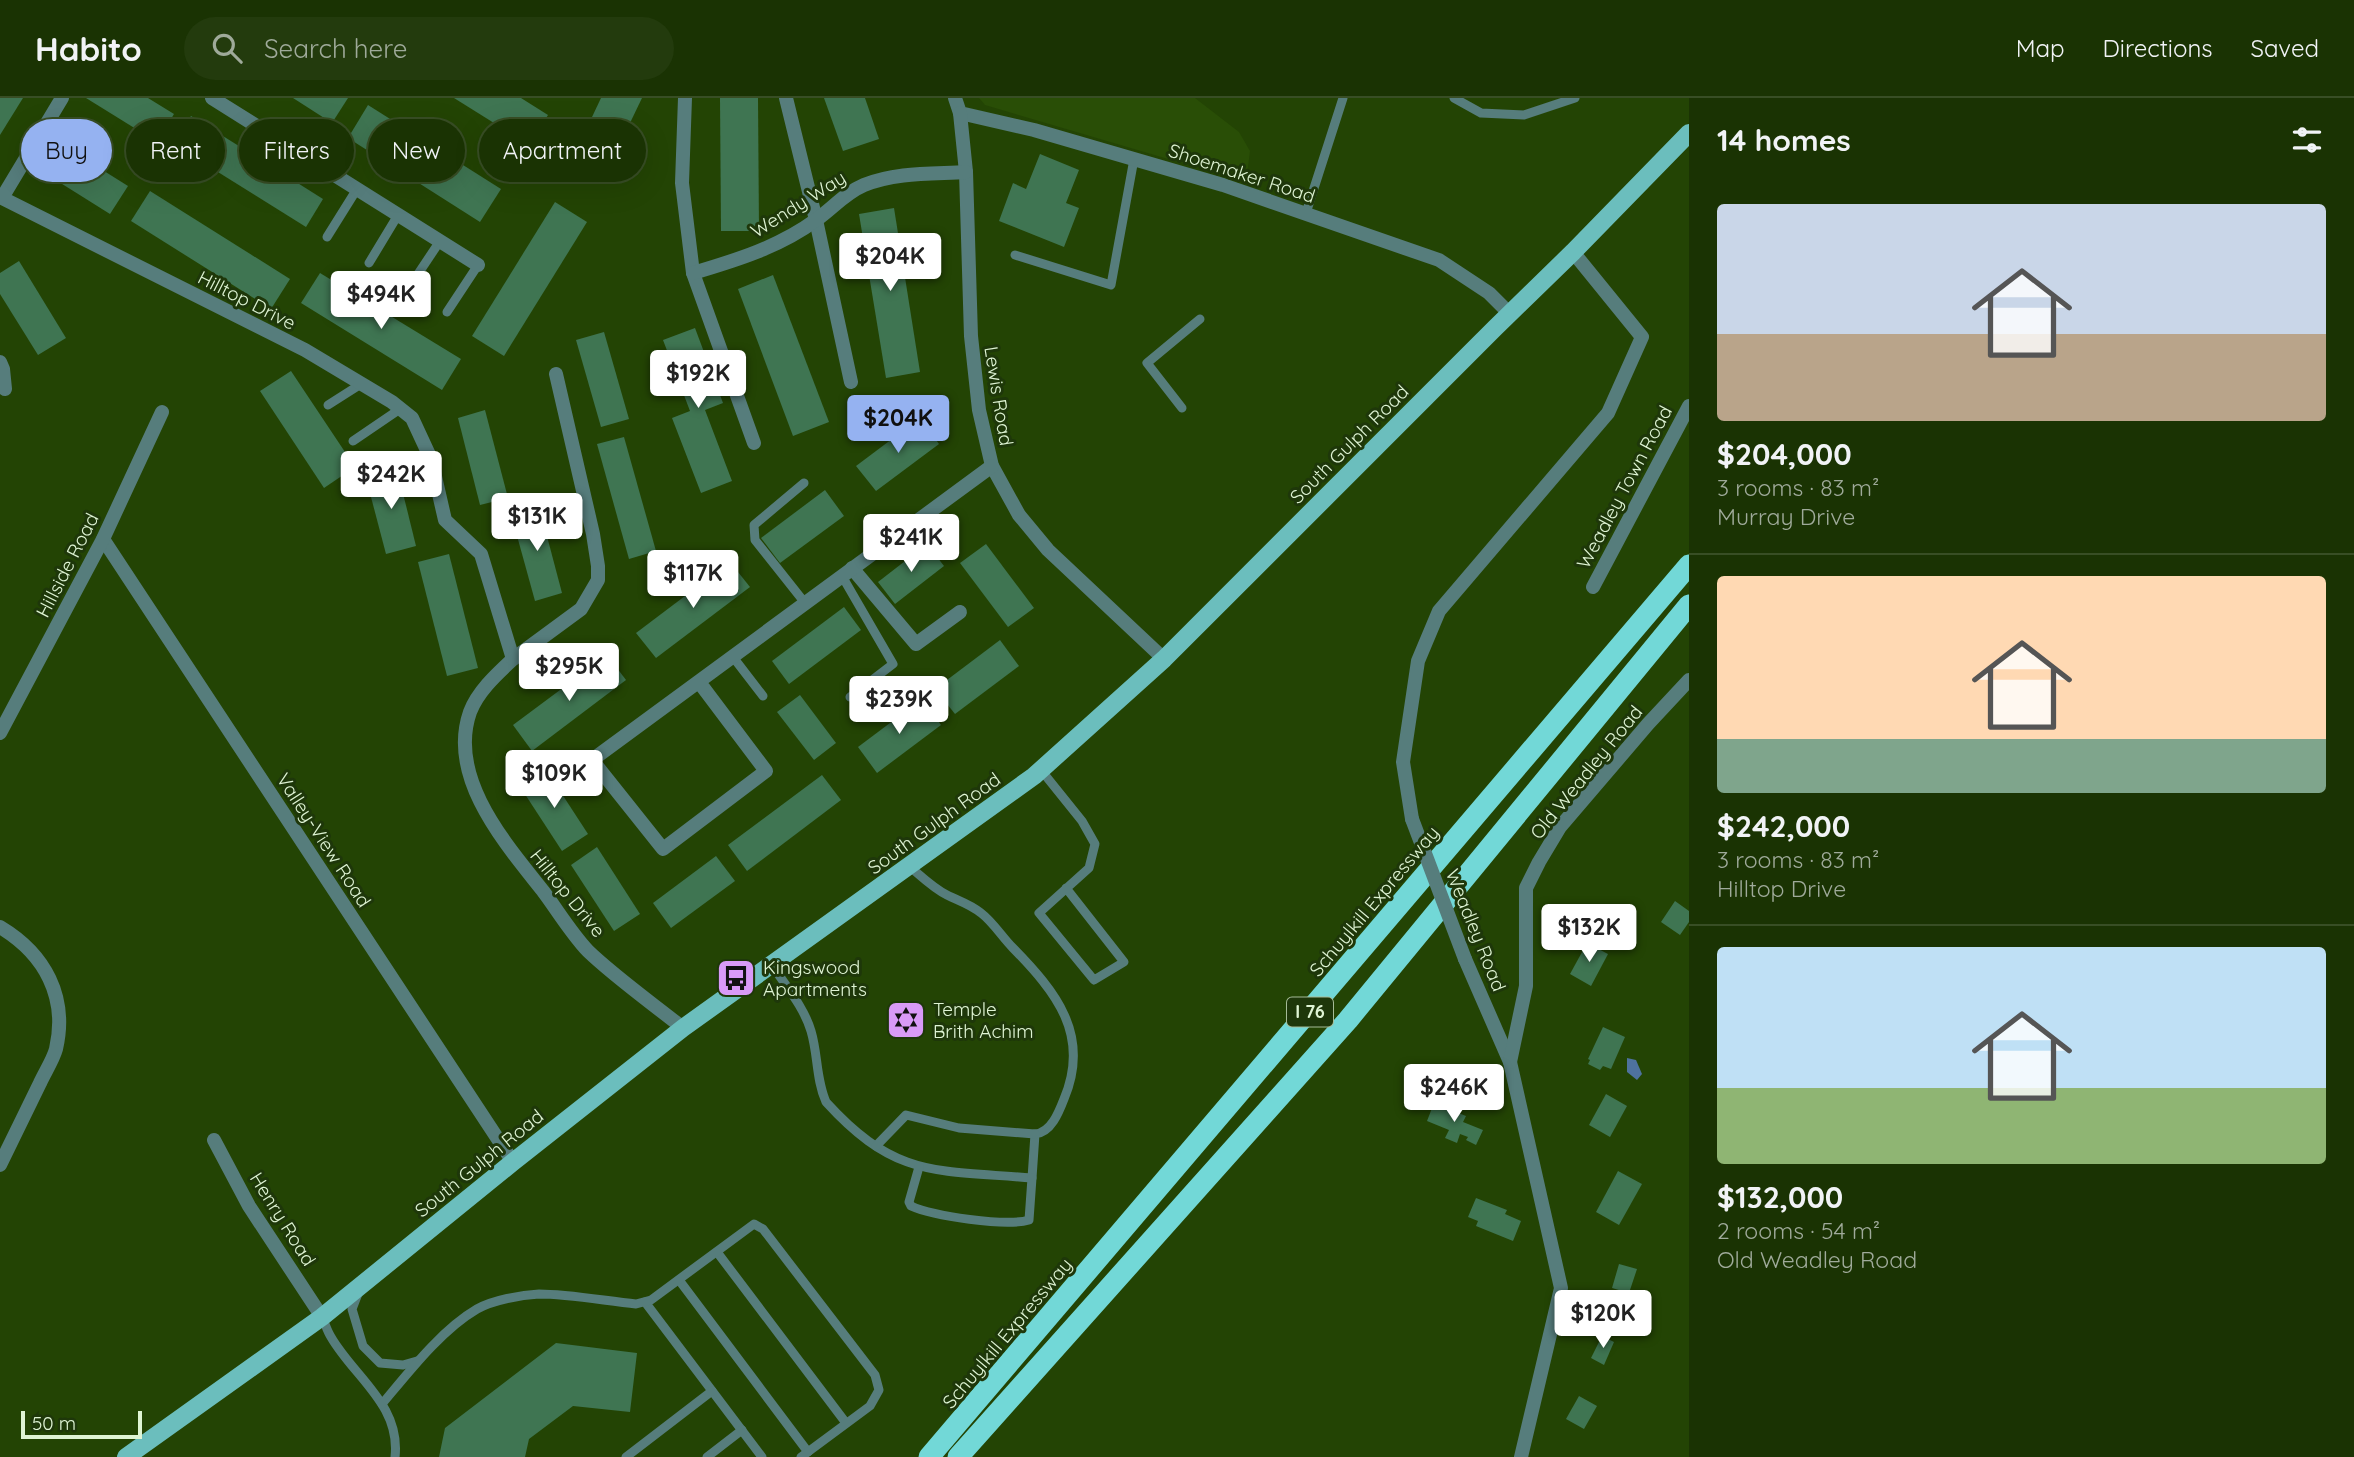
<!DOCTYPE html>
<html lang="en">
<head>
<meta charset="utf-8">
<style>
  :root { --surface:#1a3303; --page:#233b0d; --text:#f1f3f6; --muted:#9faa9a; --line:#384e25; --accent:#95b2f1 }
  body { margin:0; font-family:Quicksand,sans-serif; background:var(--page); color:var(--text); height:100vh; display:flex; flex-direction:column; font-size:26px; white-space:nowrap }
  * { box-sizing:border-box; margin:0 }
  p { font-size:23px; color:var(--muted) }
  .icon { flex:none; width:38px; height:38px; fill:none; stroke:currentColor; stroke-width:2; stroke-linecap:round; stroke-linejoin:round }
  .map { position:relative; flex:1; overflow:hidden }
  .details { display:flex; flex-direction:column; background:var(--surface); width:665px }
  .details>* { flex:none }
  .banner { position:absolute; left:21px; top:21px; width:665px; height:63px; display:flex; gap:14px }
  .scale { position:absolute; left:21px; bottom:18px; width:121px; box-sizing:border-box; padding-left:7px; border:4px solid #dff4d4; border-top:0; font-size:19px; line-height:24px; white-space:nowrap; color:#dff4d4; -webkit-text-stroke:5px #1e370a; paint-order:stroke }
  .price { position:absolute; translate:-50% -60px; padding:0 16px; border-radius:7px; background:#fff; color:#222; font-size:23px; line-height:46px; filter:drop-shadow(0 2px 4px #0008) }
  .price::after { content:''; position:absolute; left:50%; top:42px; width:21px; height:16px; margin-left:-10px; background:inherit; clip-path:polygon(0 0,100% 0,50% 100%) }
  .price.on { background:var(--accent); color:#111 }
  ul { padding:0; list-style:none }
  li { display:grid; align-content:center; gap:14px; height:371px; padding:0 28px }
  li+li { border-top:2px solid var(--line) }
  li span { display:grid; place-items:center; height:217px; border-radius:7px; color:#555 }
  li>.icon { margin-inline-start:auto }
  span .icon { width:126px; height:126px; fill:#fffc; stroke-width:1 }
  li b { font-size:30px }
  h2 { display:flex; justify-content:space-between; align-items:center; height:84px; padding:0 28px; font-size:30px }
  .tag { padding:0 24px; border-radius:32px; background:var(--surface); box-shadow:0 7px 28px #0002,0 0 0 2px var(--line); font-size:24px; line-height:63px }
  .tag.on { background:var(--accent); color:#111 }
  header { display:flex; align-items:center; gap:42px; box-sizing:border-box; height:98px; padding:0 35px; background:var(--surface); border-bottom:2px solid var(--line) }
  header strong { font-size:33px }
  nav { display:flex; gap:38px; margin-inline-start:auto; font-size:24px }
  .search { width:490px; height:63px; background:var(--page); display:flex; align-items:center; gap:18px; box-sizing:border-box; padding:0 24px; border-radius:38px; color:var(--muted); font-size:26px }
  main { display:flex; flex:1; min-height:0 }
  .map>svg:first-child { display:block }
</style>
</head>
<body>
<header>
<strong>Habito</strong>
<div class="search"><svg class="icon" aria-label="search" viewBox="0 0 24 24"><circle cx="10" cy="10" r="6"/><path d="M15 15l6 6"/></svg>Search here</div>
<nav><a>Map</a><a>Directions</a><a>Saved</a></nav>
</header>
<main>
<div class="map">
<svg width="1689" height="1359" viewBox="0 0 1689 1359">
  <rect width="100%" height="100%" fill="#234404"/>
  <path fill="#294e06" d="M979 0H1195L1239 34 1250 53 1247 77 1209 73 985 7Z"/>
  <path fill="#4e729e" d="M1627 960 1636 962 1642 976 1637 982 1627 974Z"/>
  <g fill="#3f7552">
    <path d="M0 0H23L0 37Z"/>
    <path d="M86 0H148L174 16 157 44Z"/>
    <path d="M293 0H348L332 25Z"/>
    <path d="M454 0H521L548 17 529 47Z"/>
    <path d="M601 0H642L617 52 584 36Z"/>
    <path d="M720 0H758L759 133H721Z"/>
    <path d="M824 0H865L879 41 843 53Z"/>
    <path d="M368 7 501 91 480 124 348 40Z"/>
    <path d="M191 18 323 101 306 129 173 46Z"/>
    <path d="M61 46 128 88 110 116 43 74Z"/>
    <path d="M1040 56 1079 72 1066 105 1079 110 1064 149 999 123 1013 85 1026 91Z"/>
    <path d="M150 93 290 181 271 211 131 123Z"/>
    <path d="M555 104 587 124 504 258 472 238Z"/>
    <path d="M894 110 920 274 886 280 859 116Z"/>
    <path d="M19 163 66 240 38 257 0 196V175Z"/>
    <path d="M320 175 461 261 442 292 301 205Z"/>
    <path d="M773 177 829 324 793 338 738 191Z"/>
    <path d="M695 230 723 305 705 312 732 383 701 395 672 320 690 313 663 242Z"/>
    <path d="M604 234 629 321 601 329 576 242Z"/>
    <path d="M291 273 355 369 324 390 260 293Z"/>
    <path d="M485 312 508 400 480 407 458 320Z"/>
    <path d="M920 320 939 346 876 393 856 368Z"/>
    <path d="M624 339 656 453 629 461 597 346Z"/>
    <path d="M397 371 416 448 386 456 366 380Z"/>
    <path d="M825 392 844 418 780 465 761 440Z"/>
    <path d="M539 408 562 495 535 503 511 416Z"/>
    <path d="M927 446 944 468 895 506 878 484Z"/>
    <path d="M986 446 1034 510 1008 529 960 465Z"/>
    <path d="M449 456 478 570 447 578 418 464Z"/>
    <path d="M730 464 750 489 656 560 636 535Z"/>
    <path d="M844 509 861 532 789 586 772 563Z"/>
    <path d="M1000 542 1019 568 955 616 935 591Z"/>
    <path d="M607 557 626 582 532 653 513 627Z"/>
    <path d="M800 597 836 645 814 662 777 614Z"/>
    <path d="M922 601 941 627 877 675 858 649Z"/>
    <path d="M545 670 588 736 562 753 519 687Z"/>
    <path d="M822 677 841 702 747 773 728 747Z"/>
    <path d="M597 749 640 816 614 833 571 767Z"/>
    <path d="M716 758 735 783 671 830 653 805Z"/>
    <path d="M1675 803 1689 813V824L1680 837 1661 824Z"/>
    <path d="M1587 845 1608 856 1591 888 1570 876Z"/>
    <path d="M1603 929 1625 939 1611 971 1603 968 1600 972 1588 966 1590 962 1588 961Z"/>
    <path d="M1606 996 1627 1008 1610 1039 1589 1027Z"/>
    <path d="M1434 1005 1466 1018 1463 1024 1483 1032 1476 1047 1466 1042 1468 1039 1460 1036 1457 1045 1445 1040 1449 1032 1427 1023Z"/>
    <path d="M1618 1073 1642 1086 1619 1127 1596 1114Z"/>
    <path d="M1476 1100 1507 1112 1505 1116 1521 1123 1513 1143 1476 1128 1478 1123 1468 1119Z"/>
    <path d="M1619 1166 1637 1171 1629 1195 1612 1190Z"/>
    <path d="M1602 1238 1614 1244 1604 1267 1591 1260Z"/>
    <path d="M556 1245 637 1255 630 1314 573 1308 529 1341 525 1359H439L445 1330Z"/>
    <path d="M1579 1298 1597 1308 1584 1331 1566 1321Z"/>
  </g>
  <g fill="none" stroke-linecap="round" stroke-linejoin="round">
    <g stroke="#567d7c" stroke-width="9">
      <path d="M1454 0 1481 15 1524 17 1575 0"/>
      <path d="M1306 115 1343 0"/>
      <path d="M327 139 357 91"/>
      <path d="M1015 157 1111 187 1134 61"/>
      <path d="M369 165 398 117"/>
      <path d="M410 188 440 143"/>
      <path d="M447 214 478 167"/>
      <path d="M328 307 361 286"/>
      <path d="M1182 310 1147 265 1200 221"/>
      <path d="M353 343 400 311"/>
      <path d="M804 385 754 427 755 442 805 505"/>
      <path d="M842 478 893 566 850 599"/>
      <path d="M733 559 763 598"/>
      <path d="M1041 672 1082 723 1095 746 1089 770 1039 815 1094 882 1124 864 1066 790"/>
      <path d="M772 867C785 887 804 909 811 933 818 956 816 982 826 1004 896 1081 937 1072 1032 1080L1035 1036C1051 1035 1059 1014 1064 1001 1091 937 1056 894 1013 850 1002 839 993 824 981 815 970 806 959 803 947 797 933 790 921 778 909 768"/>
      <path d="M876 1048 906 1017 959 1030 1035 1036"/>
      <path d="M919 1069 909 1104 911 1108C933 1118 1006 1129 1029 1122L1032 1080"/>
      <path d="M717 1154 846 1325"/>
      <path d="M679 1182 808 1354"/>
      <path d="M359 1193 352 1211 363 1248 380 1265 403 1267 417 1263"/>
      <path d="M645 1204 762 1359"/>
      <path d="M322 1219C325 1225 327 1233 331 1239 354 1279 401 1307 395 1359"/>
      <path d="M382 1306C408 1275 441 1232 477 1211 493 1202 521 1197 539 1196 568 1196 606 1203 636 1206L651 1202 754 1126 763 1131 875 1277 879 1292 870 1308 801 1359"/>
      <path d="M626 1359 712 1293"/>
      <path d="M707 1359 742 1332"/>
    </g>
    <g stroke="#567d7c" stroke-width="14">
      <path d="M62 0 2 100 305 252 392 304 412 320 431 361 445 422 481 456 513 561C497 576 478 593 470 614 447 680 506 746 543 793 558 813 571 835 588 853 615 879 653 906 683 930"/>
      <path d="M212 0 478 167"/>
      <path d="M685 0 682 85 693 175 754 345"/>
      <path d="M786 0 816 122 851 284"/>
      <path d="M955 0 960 15 1034 32 1223 87 1439 162 1489 195 1509 215"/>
      <path d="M960 15 966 74 971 238 979 312 992 368 1019 417 1048 452 1164 561"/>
      <path d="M693 175C737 162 779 149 816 122 833 110 845 95 864 87 896 74 932 76 966 74"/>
      <path d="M0 264 3 271 5 291"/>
      <path d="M103 441 513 1064"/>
      <path d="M852 470 916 546 960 514"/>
      <path d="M1593 489 1689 308"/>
      <path d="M513 561 581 511 598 482V468L593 436 556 276"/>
      <path d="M699 584 766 673 663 751 592 662 992 368"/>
      <path d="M0 635 103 441 162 314"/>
      <path d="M1412 721 1403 664 1418 563 1439 513 1608 315 1642 239 1573 154"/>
      <path d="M0 829C45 856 68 899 56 951 53 962 45 974 40 985 27 1012 13 1040 0 1067"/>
      <path d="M1465 861 1510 964 1561 1190 1521 1359"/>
      <path d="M1510 964 1526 888V790L1539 764 1560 729 1648 626 1689 582"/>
      <path d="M214 1042 249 1108 322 1219"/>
    </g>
    <path stroke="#6bbebd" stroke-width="18" d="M126 1359 322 1219 513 1064 683 930 1034 678 1164 561 1495 230 1573 154 1689 35"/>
    <g stroke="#72d8d7" stroke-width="21">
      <path d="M929 1359 1689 467"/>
      <path d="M958 1359 1348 922 1689 507"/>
    </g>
    <path stroke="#567d7c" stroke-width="14" d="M1412 721 1465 861"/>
  </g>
  <defs>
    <g id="bus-square" transform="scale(2.0125)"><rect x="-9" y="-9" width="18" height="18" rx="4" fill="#d99af7" stroke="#1e370a"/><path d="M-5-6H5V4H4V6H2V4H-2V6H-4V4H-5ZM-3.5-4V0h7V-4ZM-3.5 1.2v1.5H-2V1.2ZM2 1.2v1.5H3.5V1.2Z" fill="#111"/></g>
    <g id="synagogue-square" transform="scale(2.0125)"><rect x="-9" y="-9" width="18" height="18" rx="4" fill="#d99af7" stroke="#1e370a"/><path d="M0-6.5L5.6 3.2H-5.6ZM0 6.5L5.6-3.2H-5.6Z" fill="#111"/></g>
  </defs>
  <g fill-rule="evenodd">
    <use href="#bus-square" x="736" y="880"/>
    <use href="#synagogue-square" x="906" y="922"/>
  </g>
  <g text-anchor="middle" stroke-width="6" stroke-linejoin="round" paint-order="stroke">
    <rect fill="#1e370a" stroke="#a5bb97" stroke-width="2" x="1287" y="899.5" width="46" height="29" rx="5"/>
    <g font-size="18" font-weight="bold" fill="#dff4d4">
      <text x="1310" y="920">I 76</text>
    </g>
    <g font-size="19" fill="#dff4d4" stroke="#1e370a">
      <text transform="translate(1242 75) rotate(18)" y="7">Shoemaker Road</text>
      <text transform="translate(798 106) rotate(-32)" y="7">Wendy Way</text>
      <text transform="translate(247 202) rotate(27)" y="7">Hilltop Drive</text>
      <text transform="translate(999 298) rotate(81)" y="7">Lewis Road</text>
      <text transform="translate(1349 346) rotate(-45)" y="7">South Gulph Road</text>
      <text transform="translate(1624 389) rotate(-62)" y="7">Weadley Town Road</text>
      <text transform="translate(67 467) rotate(-63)" y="7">Hillside Road</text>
      <text transform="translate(1586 674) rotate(-51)" y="7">Old Weadley Road</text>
      <text transform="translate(934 725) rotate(-36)" y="7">South Gulph Road</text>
      <text transform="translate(324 742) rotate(57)" y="7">Valley-View Road</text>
      <text transform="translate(568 795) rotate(51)" y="7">Hilltop Drive</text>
      <text transform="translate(1374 803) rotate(-50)" y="7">Schuylkill Expressway</text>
      <text transform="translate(1476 832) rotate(68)" y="7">Weadley Road</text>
      <text transform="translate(479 1065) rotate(-39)" y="7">South Gulph Road</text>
      <text transform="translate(283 1121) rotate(58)" y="7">Henry Road</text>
      <text transform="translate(1007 1235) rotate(-50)" y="7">Schuylkill Expressway</text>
    </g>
    <g font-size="19" fill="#dff4d4" stroke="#1e370a" text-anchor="start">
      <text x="763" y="876">Kingswood<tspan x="763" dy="22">Apartments</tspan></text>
      <text x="933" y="918">Temple<tspan x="933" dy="22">Brith Achim</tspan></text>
    </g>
  </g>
</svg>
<div class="scale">50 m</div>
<b class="price" style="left:890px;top:195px">$204K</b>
<b class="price" style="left:381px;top:233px">$494K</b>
<b class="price" style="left:698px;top:312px">$192K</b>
<b class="price on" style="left:898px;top:357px">$204K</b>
<b class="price" style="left:391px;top:413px">$242K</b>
<b class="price" style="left:537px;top:455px">$131K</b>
<b class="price" style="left:911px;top:476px">$241K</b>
<b class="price" style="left:693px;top:512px">$117K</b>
<b class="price" style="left:569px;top:605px">$295K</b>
<b class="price" style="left:899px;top:638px">$239K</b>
<b class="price" style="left:554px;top:712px">$109K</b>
<b class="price" style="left:1589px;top:866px">$132K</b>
<b class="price" style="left:1454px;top:1026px">$246K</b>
<b class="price" style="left:1603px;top:1252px">$120K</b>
<div class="banner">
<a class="tag on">Buy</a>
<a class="tag">Rent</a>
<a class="tag">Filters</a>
<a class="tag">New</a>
<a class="tag">Apartment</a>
</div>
</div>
<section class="details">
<h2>14 homes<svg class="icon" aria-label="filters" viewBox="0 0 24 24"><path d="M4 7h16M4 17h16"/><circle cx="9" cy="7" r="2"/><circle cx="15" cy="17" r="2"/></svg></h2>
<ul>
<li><span style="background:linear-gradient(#c9d6e8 60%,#b9a48a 0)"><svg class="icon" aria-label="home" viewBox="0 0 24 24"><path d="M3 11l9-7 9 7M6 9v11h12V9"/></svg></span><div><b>$204,000</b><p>3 rooms · 83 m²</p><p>Murray Drive</p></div></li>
<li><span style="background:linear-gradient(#ffd9b3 75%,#7fa58c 0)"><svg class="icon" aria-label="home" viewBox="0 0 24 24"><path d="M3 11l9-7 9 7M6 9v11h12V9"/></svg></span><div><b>$242,000</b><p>3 rooms · 83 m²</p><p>Hilltop Drive</p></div></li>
<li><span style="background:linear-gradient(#bfe0f5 65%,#8fb573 0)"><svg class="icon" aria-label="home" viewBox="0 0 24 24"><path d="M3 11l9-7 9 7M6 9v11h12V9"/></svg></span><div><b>$132,000</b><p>2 rooms · 54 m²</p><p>Old Weadley Road</p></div></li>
</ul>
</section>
</main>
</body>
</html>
